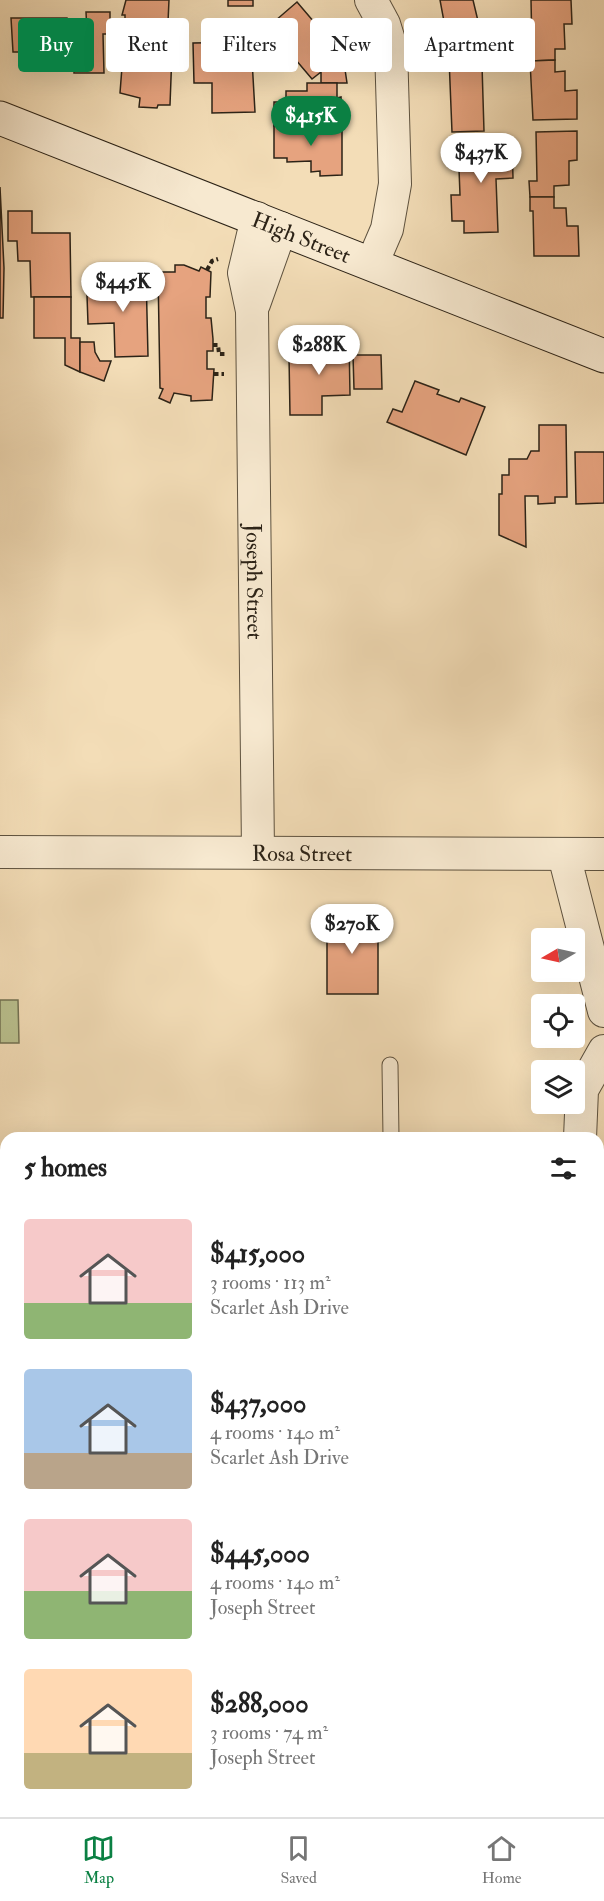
<!DOCTYPE html>
<html lang="en">
<head>
<meta charset="utf-8">
<style>
  :root { --surface:#fff; --page:#f6f6f6; --text:#222; --muted:#767676; --line:#e0e0e0; --accent:#0b8043 }
  body { margin:0; font-family:"IM FELL Double Pica",serif; background:var(--page); color:var(--text); height:100vh; display:flex; flex-direction:column; font-size:22px; white-space:nowrap }
  * { box-sizing:border-box; margin:0 }
  p { font-size:20px; color:var(--muted) }
  .icon { flex:none; width:33px; height:33px; fill:none; stroke:currentColor; stroke-width:2; stroke-linecap:round; stroke-linejoin:round }
  .map { position:relative; flex:1; overflow:hidden }
  .side { position:absolute; left:0px; top:1132px; width:604px; height:686px; display:flex; flex-direction:column; background:var(--surface); border-radius:18px 18px 0 0; box-shadow:0 6px 24px #0002 }
  .side>* { flex:none }
  .banner { position:absolute; left:18px; top:18px; width:568px; height:54px; display:flex; gap:12px }
  .needle { width:39px; rotate:261deg }
  .buttons { position:absolute; left:531px; top:928px; display:grid; gap:12px }
  .buttons a { display:grid; place-items:center; width:54px; height:54px; border-radius:6px; background:var(--surface); box-shadow:0 6px 24px #0002; font-size:30px }
  .price { position:absolute; translate:-50% -51px; padding:0 14px; border-radius:21px; background:#fff; color:#222; font-size:20px; line-height:39px; filter:drop-shadow(0 2px 3px #0008) }
  .price::after { content:''; position:absolute; left:50%; top:36px; width:18px; height:14px; margin-left:-9px; background:inherit; clip-path:polygon(0 0,100% 0,50% 100%) }
  .price.active { background:var(--accent); color:#fff }
  ul { padding:0; list-style:none }
  li { display:flex; align-items:center; gap:18px; height:150px; padding:0 24px }
  li span { display:grid; place-items:center; flex:none; width:168px; height:120px; border-radius:6px; color:#555 }
  li>.icon { margin-inline-start:auto }
  span .icon { width:72px; height:72px; fill:#fffc; stroke-width:1 }
  li b { font-size:26px }
  h2 { display:flex; justify-content:space-between; align-items:center; height:72px; padding:0 24px; font-size:26px }
  .chip { padding:0 21px; border-radius:6px; background:var(--surface); box-shadow:0 6px 24px #0002; font-size:21px; line-height:54px }
  .chip.active { background:var(--accent); color:#fff }
  .menu { display:flex; justify-content:space-around; align-items:center; height:84px; border-top:2px solid var(--line); background:var(--surface); font-size:16px; color:var(--muted) }
  .menu a { display:grid; justify-items:center; gap:3px }
  .menu .active { color:var(--accent) }
  .map>svg:first-child { display:block }
</style>
</head>
<body>
<div class="map">
<svg width="604" height="1817" viewBox="0 0 604 1817">
  <rect width="100%" height="100%" fill="#f3ddb7"/>
  <filter id="stains"><feTurbulence type="fractalNoise" baseFrequency=".00333" numOctaves="4"/><feColorMatrix values="0 0 0 0 .2 0 0 0 0 .09 0 0 0 0 .02 0 0 0 .5 -.17"/></filter>
  <radialGradient id="worn" r=".72"><stop offset=".6" stop-color="#630" stop-opacity="0"/><stop offset="1" stop-color="#630" stop-opacity=".3"/></radialGradient>
  <path fill="#bac18f" stroke="#737253" stroke-width="1.5" d="M0 1000H18L19 1043H0Z"/>
  <g fill="#e6a37f" stroke="#2c2317" stroke-width="1.5">
    <path d="M126 0H169L168 22 125 20V15H122Z"/>
    <rect x="228" y="0" width="25" height="6"/>
    <path d="M440 0H473L478 21 445 27Z"/>
    <path d="M531 0H571L572 24H564L565 49H555V60L530 61 529 49H532Z"/>
    <path d="M297 2 343 56 347 83H321V72L312 79 268 27Z"/>
    <path d="M86 12H110V34H103L104 73H74V61H70V42H77L81 32H87Z"/>
    <path d="M11 18H67L68 51H56V56H40V52H13Z"/>
    <path d="M125 20 168 22 166 49 125 47V44H121Z"/>
    <path d="M481 32 484 131 452 132 448 33Z"/>
    <path d="M251 42 255 112 212 113V83H194L193 43Z"/>
    <path d="M144 48 172 52 170 105H158L157 108 139 107 140 98 120 93 122 67 143 68Z"/>
    <path d="M555 60V72L565 71V91L577 90V119L533 120 530 61Z"/>
    <path d="M307 83H337V98L341 97 342 125 274 126V102H286V91H307Z"/>
    <path d="M342 125V175L320 176V171L311 172V161L287 162V158H274V126Z"/>
    <path d="M577 131V160L569 161V185L554 186V197H530L529 181H537L536 132Z"/>
    <path d="M512 141 513 178 496 179 498 232 464 233V221H452L451 195H460L458 143Z"/>
    <path d="M0 187 4 268 3 318H0Z"/>
    <path d="M530 197H554V208H566L567 226H578L579 256H534L533 211H530Z"/>
    <path d="M8 211H32V233H70L71 297H31L30 261H18L17 241H8Z"/>
    <path d="M175 265H184L199 271 201 267 211 272 210 297H206V318H211L213 339V351H207V369H214L212 400 191 401V396L174 393 170 403 159 398 163 389 160 388 158 272H175Z"/>
    <path d="M146 273 148 356 115 357 114 323 88 324 87 295 102 294V282H116V274Z"/>
    <path d="M34 297H71V338H80V372L65 365V338H34Z"/>
    <path d="M349 339 350 395 322 396V415H290L289 356H301V348L324 347V340Z"/>
    <path d="M80 342H94L95 352 100 361H111L104 381 80 372Z"/>
    <path d="M353 355H381L382 389H354Z"/>
    <path d="M415 381 439 390 437 394 459 402 461 398 485 407 466 455 387 422 393 409 402 412Z"/>
    <path d="M539 425H566L567 497H555V503L538 504V496H525L526 547 499 535V494H502V475H509V459H527L531 451H539Z"/>
    <path d="M575 452H604V503L576 504Z"/>
    <rect x="327" y="916" width="51" height="78"/>
  </g>
  <g fill="none" stroke-linecap="round" stroke-linejoin="round">
    <g stroke="#5e523f" stroke-width="17">
      <g id="lane">
        <path d="M390 1065 391 1138"/>
        <path d="M598 1438H604"/>
      </g>
    </g>
    <g stroke="#5e523f" stroke-width="34">
      <g id="street">
        <path d="M371 0 384 24 391 47 395 184 387 229 372 264"/>
        <path id="s1" d="M257 218 244 273 252 311 258 852"/>
        <path d="M254 304 281 228"/>
        <path id="s2" d="M0 852 604 854"/>
        <path d="M564 855 604 1011"/>
        <path d="M580 1138 582 1090 604 1051"/>
        <path d="M598 1224H604"/>
        <path d="M0 1250H6"/>
        <path d="M598 1283H604"/>
        <path d="M0 1649H6"/>
        <path d="M598 1651H604"/>
        <path d="M63 1817V1812"/>
      </g>
    </g>
    <g stroke="#2c2317" stroke-width="35">
      <g id="secondary">
        <path id="s3" d="M0 118 604 356"/>
      </g>
    </g>
    <g stroke="#2c2317" stroke-width="4" stroke-dasharray="4.5 3" stroke-linecap="butt">
      <path d="M207 270 212 261 218 259"/>
      <path d="M213 345H218L219 354H225"/>
      <path d="M214 374H224"/>
    </g>
    <use href="#lane" stroke="#f7e9d0" stroke-width="15"/>
    <use href="#street" stroke="#f7e9d0" stroke-width="32"/>
    <use href="#secondary" stroke="#f7e9d0" stroke-width="33"/>
  </g>
  <g text-anchor="middle" stroke-width="4.5" stroke-linejoin="round" paint-order="stroke">
    <g font-size="22" fill="#2c2317" stroke="#f7e9d0">
      <text dy="8" stroke="none"><textPath href="#s3" startOffset="324">High Street</textPath></text>
      <text dy="8" stroke="none"><textPath href="#s1" startOffset="366">Joseph Street</textPath></text>
      <text dy="8" stroke="none"><textPath href="#s2" startOffset="302">Rosa Street</textPath></text>
    </g>
  </g>
  <rect width="100%" height="100%" filter="url(#stains)"/>
  <rect width="100%" height="100%" fill="url(#worn)"/>
</svg>
<div class="buttons">
<a><svg class="needle" viewBox="-14 -14 28 28"><path d="M0-13l5 13h-10z" fill="#e53935"/><path d="M0 13l5-13h-10z" fill="#767676"/></svg></a>
<a><svg class="icon" aria-label="locate" viewBox="0 0 24 24"><circle cx="12" cy="12" r="6"/><path d="M12 2v4M12 18v4M2 12h4M18 12h4"/></svg></a>
<a><svg class="icon" aria-label="layers" viewBox="0 0 24 24"><path d="M12 4l9 5-9 5-9-5zM3 14l9 5 9-5"/></svg></a>
</div>
<b class="price active" style="left:311px;top:147px">$415K</b>
<b class="price" style="left:481px;top:184px">$437K</b>
<b class="price" style="left:123px;top:313px">$445K</b>
<b class="price" style="left:319px;top:376px">$288K</b>
<b class="price" style="left:352px;top:955px">$270K</b>
<div class="banner">
<a class="chip active">Buy</a>
<a class="chip">Rent</a>
<a class="chip">Filters</a>
<a class="chip">New</a>
<a class="chip">Apartment</a>
</div>
<section class="side">
<h2>5 homes<svg class="icon" aria-label="filters" viewBox="0 0 24 24"><path d="M4 7h16M4 17h16"/><circle cx="9" cy="7" r="2"/><circle cx="15" cy="17" r="2"/></svg></h2>
<ul>
<li><span style="background:linear-gradient(#f6c9c9 70%,#8fb573 0)"><svg class="icon" aria-label="home" viewBox="0 0 24 24"><path d="M3 11l9-7 9 7M6 9v11h12V9"/></svg></span><div><b>$415,000</b><p>3 rooms · 113 m²</p><p>Scarlet Ash Drive</p></div></li>
<li><span style="background:linear-gradient(#a9c7e8 70%,#b9a48a 0)"><svg class="icon" aria-label="home" viewBox="0 0 24 24"><path d="M3 11l9-7 9 7M6 9v11h12V9"/></svg></span><div><b>$437,000</b><p>4 rooms · 140 m²</p><p>Scarlet Ash Drive</p></div></li>
<li><span style="background:linear-gradient(#f6c9c9 60%,#8fb573 0)"><svg class="icon" aria-label="home" viewBox="0 0 24 24"><path d="M3 11l9-7 9 7M6 9v11h12V9"/></svg></span><div><b>$445,000</b><p>4 rooms · 140 m²</p><p>Joseph Street</p></div></li>
<li><span style="background:linear-gradient(#ffd9b3 70%,#c2b280 0)"><svg class="icon" aria-label="home" viewBox="0 0 24 24"><path d="M3 11l9-7 9 7M6 9v11h12V9"/></svg></span><div><b>$288,000</b><p>3 rooms · 74 m²</p><p>Joseph Street</p></div></li>
</ul>
</section>
</div>
<nav class="menu">
<a class="active"><svg class="icon" aria-label="map" viewBox="0 0 24 24"><path d="M3 6l6-2 6 2 6-2v14l-6 2-6-2-6 2zM9 4v14M15 6v14"/></svg>Map</a>
<a><svg class="icon" aria-label="saved" viewBox="0 0 24 24"><path d="M7 4h10v16l-5-4-5 4z"/></svg>Saved</a>
<a><svg class="icon" aria-label="home" viewBox="0 0 24 24"><path d="M3 11l9-7 9 7M6 9v11h12V9"/></svg>Home</a>
</nav>
</body>
</html>
